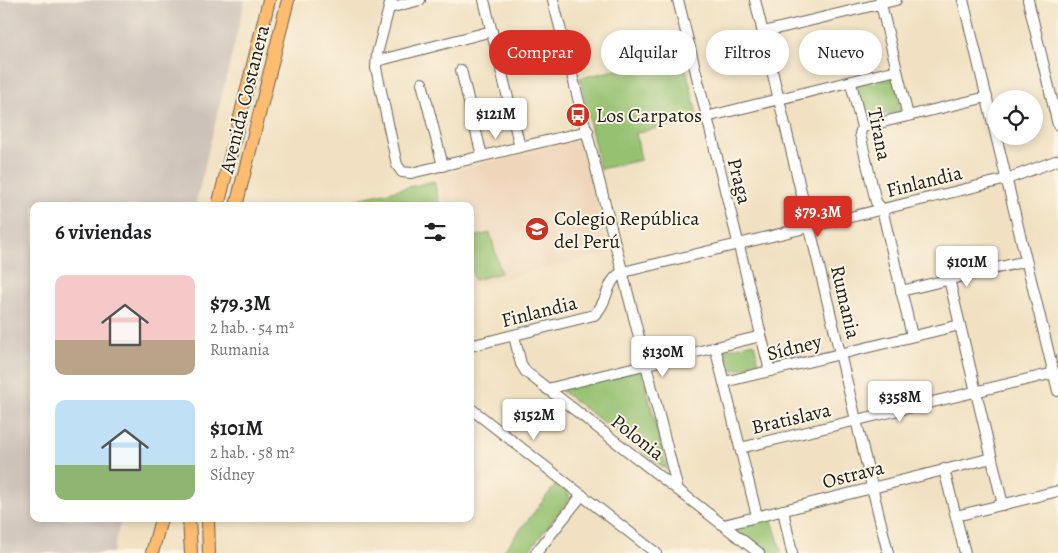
<!DOCTYPE html>
<html lang="es">
<head>
<meta charset="utf-8">
<style>
  :root { --surface:#fff; --page:#f6f6f6; --text:#202124; --muted:#757577; --accent:#d93025 }
  body { margin:0; font-family:Alegreya,serif; background:var(--page); color:var(--text); height:100vh; display:flex; flex-direction:column; font-size:19px; white-space:nowrap }
  * { box-sizing:border-box; margin:0 }
  p { font-size:16px; color:var(--muted) }
  .icon { flex:none; width:28px; height:28px; fill:none; stroke:currentColor; stroke-width:2; stroke-linecap:round; stroke-linejoin:round }
  .map { position:relative; flex:1; overflow:hidden }
  .side { position:absolute; left:30px; top:202px; width:444px; height:320px; display:flex; flex-direction:column; background:var(--surface); border-radius:10px; box-shadow:0 2px 8px #0003 }
  .side>* { flex:none }
  .top-card { position:absolute; left:489px; top:30px; width:475px; height:45px; display:flex; gap:10px }
  .buttons { position:absolute; left:988px; top:90px; display:grid; gap:10px }
  .buttons a { display:grid; place-items:center; width:55px; height:55px; border-radius:50%; background:var(--surface); box-shadow:0 2px 8px #0003; font-size:25px }
  .price { position:absolute; translate:-50% -42px; padding:0 11px; border-radius:5px; background:#fff; color:#222; font-size:16px; line-height:32px; filter:drop-shadow(0 1px 2px #0008) }
  .price::after { content:''; position:absolute; left:50%; top:30px; width:15px; height:11px; margin-left:-8px; background:inherit; clip-path:polygon(0 0,100% 0,50% 100%) }
  .price.current { background:var(--accent); color:#fff }
  ul { padding:0; list-style:none }
  li { display:flex; align-items:center; gap:15px; height:125px; padding:0 25px }
  li span { display:grid; place-items:center; flex:none; width:140px; height:100px; border-radius:10px; color:#555 }
  li>.icon { margin-inline-start:auto }
  span .icon { width:60px; height:60px; fill:#fffc; stroke-width:1 }
  li b { font-size:21px }
  h2 { display:flex; justify-content:space-between; align-items:center; height:60px; padding:0 25px; font-size:21px }
  .pill { padding:0 18px; border-radius:22px; background:var(--surface); box-shadow:0 2px 8px #0003; font-size:18px; line-height:45px }
  .pill.current { background:var(--accent); color:#fff }
  .map>svg:first-child { display:block }
</style>
</head>
<body>
<div class="map">
<svg width="1058" height="553" viewBox="0 0 1058 553">
  <rect width="100%" height="100%" fill="#fcf5e5"/>
  <filter id="ink" filterUnits="userSpaceOnUse"><feTurbulence type="fractalNoise" baseFrequency=".02" numOctaves="2"/><feDisplacementMap in="SourceGraphic" scale="10" xChannelSelector="R" yChannelSelector="G"/><feConvolveMatrix kernelMatrix="1 2 1 2 8 2 1 2 1" color-interpolation-filters="sRGB"/></filter>
  <filter id="wash" filterUnits="userSpaceOnUse"><feTurbulence type="fractalNoise" baseFrequency=".0096" numOctaves="4" result="noise"/><feDisplacementMap in="SourceGraphic" scale="20" xChannelSelector="R" yChannelSelector="G"/><feGaussianBlur stdDeviation="1.12" result="paint"/><feColorMatrix in="noise" values="0 0 0 0 0 0 0 0 0 0 0 0 0 0 0 0 0 1.4 0 .05"/><feComposite in="paint" operator="in"/></filter>
  <g filter="url(#wash)">
    <rect width="100%" height="100%" fill="#f1e1c2"/>
    <path fill="#efd6bb" d="M582 139 609 252 470 287V206H446L438 175Z"/>
    <path fill="#cdc2b9" d="M0 0H245L195 206H34V519H121L113 553H0Z"/>
    <g fill="#95c16f" stroke="#586e46">
      <path d="M683 55 698 119 636 133 641 160 600 169 580 78Z"/>
      <path d="M894 78 901 111 864 119 857 86Z"/>
      <path d="M434 181 440 206H339L338 204Z"/>
      <path d="M490 233 501 273 474 280 470 263V238Z"/>
      <path d="M754 343 759 364 726 372 720 351Z"/>
      <path d="M642 370 667 470 559 389Z"/>
      <path d="M557 483 569 493V500L527 553H502Z"/>
      <path d="M769 510 782 553H764L724 522Z"/>
    </g>
  </g>
  <g filter="url(#ink)">
    <g fill="none" stroke-linecap="round" stroke-linejoin="round">
      <g stroke="#676156" stroke-width="12">
        <g id="minor">
          <path d="M391 0 377 54 376 68 397 165 402 172 411 173 588 131"/>
          <path d="M484 0 520 147"/>
          <path d="M553 0 678 490"/>
          <path d="M678 0 770 371"/>
          <path d="M755 0 888 553"/>
          <path d="M880 0 908 116"/>
          <path d="M963 0 1058 391"/>
          <path d="M1028 0 1058 125"/>
          <path d="M389 8 420 0"/>
          <path d="M763 32 896 0"/>
          <path d="M377 61 492 31"/>
          <path d="M461 70 482 156"/>
          <path d="M422 83 443 166"/>
          <path d="M851 83 862 127 860 134 876 202 882 209 912 336"/>
          <path d="M706 117 897 70"/>
          <path d="M862 127 987 97"/>
          <path d="M949 279 1003 505"/>
          <path d="M901 291 1026 261"/>
          <path d="M514 336 521 364 526 372 759 553"/>
          <path d="M470 346 594 315C609 303 605 280 623 272L1007 179 1058 160"/>
          <path d="M715 347 757 516"/>
          <path d="M724 382 960 325"/>
          <path d="M547 389 761 336"/>
          <path d="M470 408 656 553"/>
          <path d="M740 448 1054 373"/>
          <path d="M944 469 965 553"/>
          <path d="M783 510 792 553"/>
          <path d="M956 516 1058 491"/>
          <path d="M724 525 992 458"/>
          <path d="M536 553 582 495"/>
        </g>
      </g>
      <g stroke="#676156" stroke-width="14">
        <g id="major">
          <path d="M218 206 269 0"/>
          <path d="M236 206 288 0"/>
          <path d="M189 519 191 553"/>
          <path d="M208 519 209 553"/>
          <path d="M152 553 161 519"/>
        </g>
      </g>
      <use href="#minor" stroke="#fff" stroke-width="10"/>
      <use href="#major" stroke="#fdbc6f" stroke-width="12"/>
    </g>
  </g>
  <defs>
    <g id="bus-disc" transform="scale(1.25)"><circle r="9.5" fill="#c8321e" stroke="#fcf5e5"/><path d="M-5-6H5V4H4V6H2V4H-2V6H-4V4H-5ZM-3.5-4V0h7V-4ZM-3.5 1.2v1.5H-2V1.2ZM2 1.2v1.5H3.5V1.2Z" fill="#fff"/></g>
    <g id="school-disc" transform="scale(1.25)"><circle r="9.5" fill="#c8321e" stroke="#fcf5e5"/><path d="M0-5L7-2L0 1L-7-2ZM-4 1L0 2.5L4 1V4Q0 6-4 4Z" fill="#fff"/></g>
  </defs>
  <g fill-rule="evenodd">
    <use href="#bus-disc" x="578" y="115"/>
    <use href="#school-disc" x="537" y="229"/>
  </g>
  <g text-anchor="middle" stroke-width="4" stroke-linejoin="round" paint-order="stroke">
    <g font-size="20" fill="#1c1c1c" stroke="#fcf5e5">
      <text transform="translate(244 99) rotate(-76)" y="7">Avenida Costanera</text>
      <text transform="translate(880 134) rotate(79)" y="7">Tirana</text>
      <text transform="translate(740 181) rotate(76)" y="7">Praga</text>
      <text transform="translate(924 181) rotate(-14)" y="7">Finlandia</text>
      <text transform="translate(846 302) rotate(77)" y="7">Rumania</text>
      <text transform="translate(539 311) rotate(-14)" y="7">Finlandia</text>
      <text transform="translate(794 347) rotate(-14)" y="7">Sídney</text>
      <text transform="translate(791 418) rotate(-13)" y="7">Bratislava</text>
      <text transform="translate(638 437) rotate(38)" y="7">Polonia</text>
      <text transform="translate(853 474) rotate(-14)" y="7">Ostrava</text>
    </g>
    <g font-size="20" fill="#1c1c1c" stroke="#fcf5e5" text-anchor="start">
      <text x="596" y="122">Los Carpatos</text>
      <text x="554" y="225">Colegio República<tspan x="554" dy="23">del Perú</tspan></text>
    </g>
  </g>
</svg>
<div class="buttons">
<a><svg class="icon" aria-label="locate" viewBox="0 0 24 24"><circle cx="12" cy="12" r="6"/><path d="M12 2v4M12 18v4M2 12h4M18 12h4"/></svg></a>
</div>
<b class="price" style="left:496px;top:140px">$121M</b>
<b class="price current" style="left:818px;top:238px">$79.3M</b>
<b class="price" style="left:967px;top:288px">$101M</b>
<b class="price" style="left:663px;top:378px">$130M</b>
<b class="price" style="left:900px;top:423px">$358M</b>
<b class="price" style="left:534px;top:441px">$152M</b>
<div class="top-card">
<a class="pill current">Comprar</a>
<a class="pill">Alquilar</a>
<a class="pill">Filtros</a>
<a class="pill">Nuevo</a>
</div>
<section class="side">
<h2>6 viviendas<svg class="icon" aria-label="filters" viewBox="0 0 24 24"><path d="M4 7h16M4 17h16"/><circle cx="9" cy="7" r="2"/><circle cx="15" cy="17" r="2"/></svg></h2>
<ul>
<li><span style="background:linear-gradient(#f6c9c9 65%,#b9a48a 0)"><svg class="icon" aria-label="home" viewBox="0 0 24 24"><path d="M3 11l9-7 9 7M6 9v11h12V9"/></svg></span><div><b>$79.3M</b><p>2 hab. · 54 m²</p><p>Rumania</p></div></li>
<li><span style="background:linear-gradient(#bfe0f5 65%,#8fb573 0)"><svg class="icon" aria-label="home" viewBox="0 0 24 24"><path d="M3 11l9-7 9 7M6 9v11h12V9"/></svg></span><div><b>$101M</b><p>2 hab. · 58 m²</p><p>Sídney</p></div></li>
</ul>
</section>
</div>
</body>
</html>
